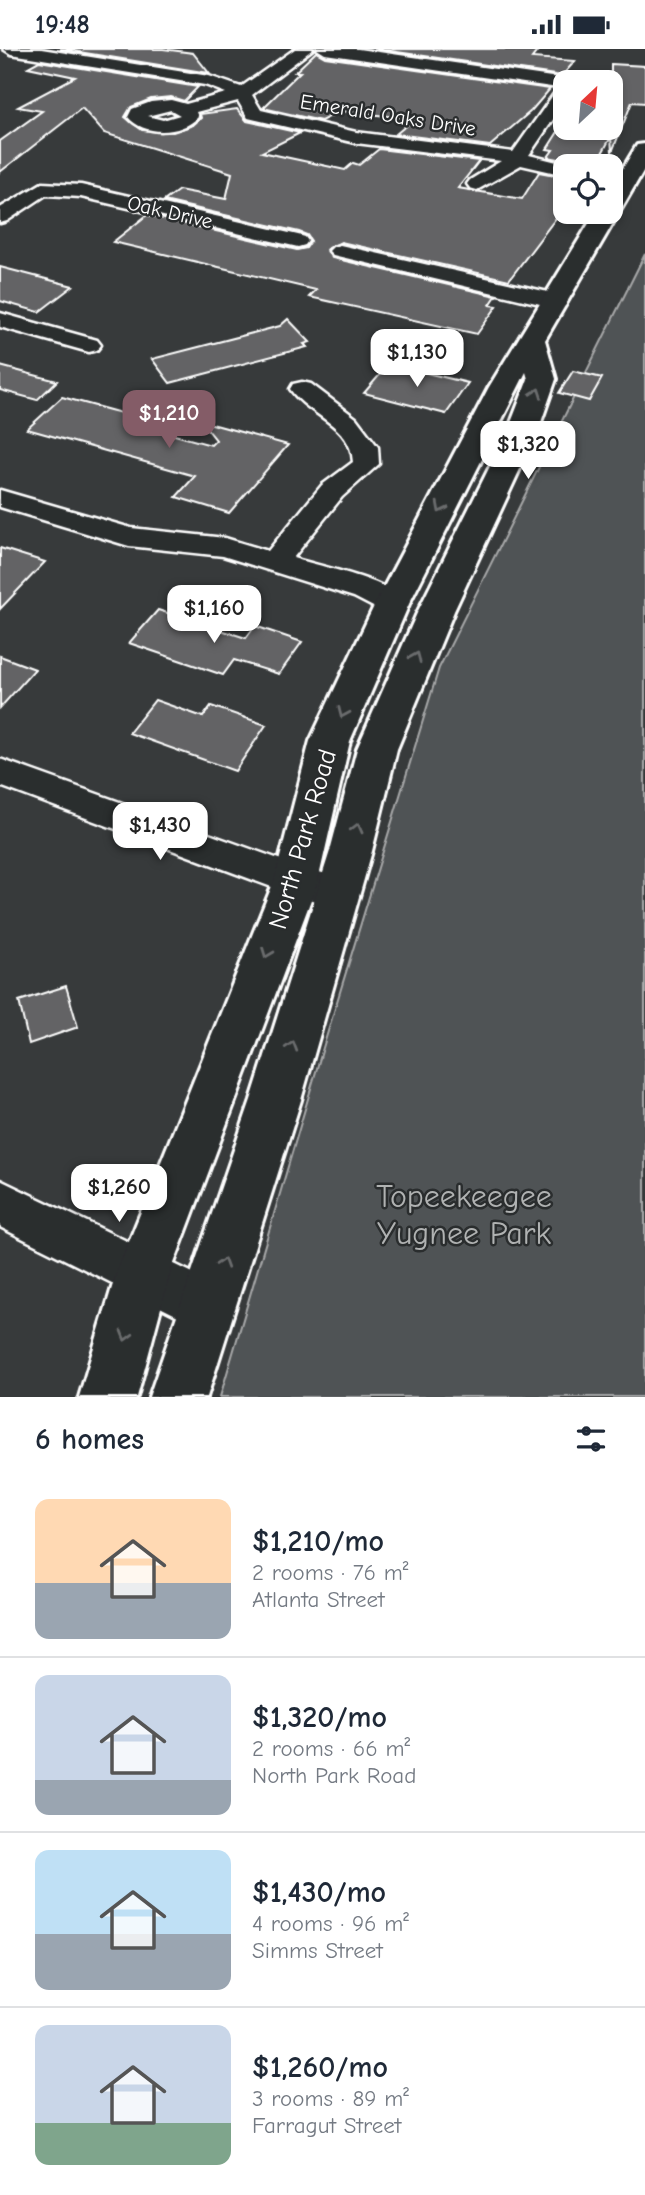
<!DOCTYPE html>
<html lang="en">
<head>
<meta charset="utf-8">
<style>
  :root { --surface:#fff; --page:#f6f6f7; --text:#1f2937; --muted:#747a83; --line:#e0e1e3; --accent:#845c67 }
  body { margin:0; font-family:"Comic Neue",sans-serif; background:var(--page); color:var(--text); height:100vh; display:flex; flex-direction:column; font-size:26px; white-space:nowrap }
  * { box-sizing:border-box; margin:0 }
  p { font-size:23px; color:var(--muted) }
  .icon { flex:none; width:38px; height:38px; fill:none; stroke:currentColor; stroke-width:2; stroke-linecap:round; stroke-linejoin:round }
  .map { position:relative; height:1348px; overflow:hidden }
  .side { display:flex; flex-direction:column; background:var(--surface); flex:1 }
  .side>* { flex:none }
  .needle { width:46px; rotate:26deg }
  .fabs { position:absolute; left:553px; top:21px; display:grid; gap:14px }
  .fabs a { display:grid; place-items:center; width:70px; height:70px; border-radius:14px; background:var(--surface); box-shadow:0 4px 10px #0003; font-size:35px }
  .price { position:absolute; translate:-50% -60px; padding:0 16px; border-radius:14px; background:#fff; color:#222; font-size:23px; line-height:46px; filter:drop-shadow(0 2px 4px #0008) }
  .price::after { content:''; position:absolute; left:50%; top:42px; width:21px; height:16px; margin-left:-10px; background:inherit; clip-path:polygon(0 0,100% 0,50% 100%) }
  .price.current { background:var(--accent); color:#fff }
  ul { padding:0; list-style:none }
  li { display:flex; align-items:center; gap:21px; height:175px; padding:0 35px }
  li+li { border-top:2px solid var(--line) }
  li span { display:grid; place-items:center; flex:none; width:196px; height:140px; border-radius:14px; color:#555 }
  li>.icon { margin-inline-start:auto }
  span .icon { width:84px; height:84px; fill:#fffc; stroke-width:1 }
  li b { font-size:30px }
  h2 { display:flex; justify-content:space-between; align-items:center; height:84px; padding:0 35px; font-size:30px }
  .status { display:flex; justify-content:space-between; align-items:center; height:49px; padding:0 35px; background:var(--surface); direction:ltr }
  .status svg { height:19px; fill:currentColor }
  .map>svg:first-child { display:block }
</style>
</head>
<body>
<div class="status"><b>19:48</b><svg viewBox="0 0 49 12"><path d="M0 12V9h3v3zM5 12V6h3v6zM10 12V3h3v9zM15 12V0h3v12zM26 1h20v11H26zM47 4h2v5h-2z"/></svg></div>
<div class="map">
<svg width="645" height="1348" viewBox="0 0 645 1348">
  <rect width="100%" height="100%" fill="#373a3b"/>
  <filter id="ink" filterUnits="userSpaceOnUse"><feTurbulence type="fractalNoise" baseFrequency=".0143" numOctaves="2"/><feDisplacementMap in="SourceGraphic" scale="14" xChannelSelector="R" yChannelSelector="G"/><feConvolveMatrix kernelMatrix="1 2 1 2 8 2 1 2 1" color-interpolation-filters="sRGB"/></filter>
  <g filter="url(#ink)">
    <path fill="#505354" stroke="#a8a9aa" stroke-width="2" d="M645 205V1348H220L325 992 439 619Z"/>
    <g fill="#636465" stroke="#fff" stroke-width="2">
      <path d="M60 0H163L193 4 209 24Z"/>
      <path d="M376 0H539L532 9 575 12 562 27Z"/>
      <path d="M316 3 325 8 550 40 531 62 490 97 396 85 414 70 341 62 321 72 263 59 300 23H295Z"/>
      <path d="M39 12 198 38 184 52 171 48 151 50 131 58 125 68 142 81 173 83 193 76 201 69 200 65 237 60 247 72 300 84 262 103 345 121 353 114 359 116 379 100 479 112 458 139 522 150 539 123 565 128V157L509 231 341 193 327 200 332 209 496 247 490 256 497 257 477 285 309 248 316 241 113 193 147 166 297 201 306 199 311 192 307 186 299 183 164 152 179 141 226 150 232 124 104 84 82 59 0 123V92L42 62 18 58 75 28 28 18Z"/>
      <path d="M611 15 645 17V54L632 53 612 103 611 88 595 117 548 108 553 101 547 100 563 75 565 79H611Z"/>
      <path d="M0 218 73 237 39 263 0 252Z"/>
      <path d="M288 270 310 293 304 295 307 298 170 334 152 310 280 277Z"/>
      <path d="M389 315 468 334 446 365 364 344Z"/>
      <path d="M0 317 57 332 37 351 0 341Z"/>
      <path d="M573 322 602 329 589 352 559 344Z"/>
      <path d="M62 348 162 375 156 381 211 396 216 391 201 372 288 396 229 464 176 448 195 427 27 380Z"/>
      <path d="M0 499 45 513 0 560Z"/>
      <path d="M158 561 246 589 255 577 302 593 279 625 234 611 223 626 129 594Z"/>
      <path d="M0 607 35 620 0 659Z"/>
      <path d="M155 651 203 668 211 657 266 676 235 722 129 684Z"/>
      <path d="M66 937 78 978 29 995 19 952Z"/>
    </g>
    <g fill="none" stroke-linecap="round" stroke-linejoin="round">
      <g stroke="#fff" stroke-width="5">
        <g id="street">
          <path d="M3 0H41L209 27 241 38 295 0H313L252 46 261 61 356 83 513 103 558 39 325 5 317 0H358L565 30 572 33H565V53L529 106 573 117H565V126L521 116 477 141 470 139 467 135 470 131 501 112 356 94 248 69 238 52 196 63 198 68C182 86 143 87 128 68L132 60 151 53 171 51 186 55 226 44 205 36 11 5ZM171 61 180 66 163 71 147 67Z"/>
          <path d="M42 134 81 136 298 186 305 188 308 192 305 196 298 198 81 148 46 146 7 172 0 174V159Z"/>
          <path d="M340 196 557 245 565 247 568 252 565 257 557 259 333 206 329 202 333 198Z"/>
          <path d="M0 264 97 291 101 296 97 301 89 303 0 278Z"/>
          <path d="M302 333 311 335 356 369 378 398 379 415 342 448 293 509C321 518 392 531 407 555L403 562 392 565 381 562 354 548 223 507 129 497 0 458V441L131 479 225 489 268 502 322 436 353 413C351 374 309 368 290 340L293 335Z"/>
          <path d="M0 710 298 817 333 827 339 838 333 849 320 853 296 847 0 737Z"/>
          <path d="M0 1131 226 1240 233 1257 226 1274 209 1281 192 1274 0 1178Z"/>
        </g>
      </g>
      <g stroke="#fff" stroke-width="6">
        <path id="secondary" d="M645 95V119L545 291 556 330 539 379 454 562 397 700 372 802 301 1051 207 1348H149L251 1051 330 802 357 700 418 562 509 379 528 330 526 323 409 555 350 692 318 832 170 1225 137 1348H79L116 1225 274 832 310 692 375 555 489 338 596 163H611V139L637 96Z"/>
      </g>
      <use href="#street" fill="#2a2d2e" fill-rule="evenodd"/>
      <use href="#secondary" fill="#2a2d2e" fill-rule="evenodd"/>
    </g>
    <defs><path id="oneway-chevron" d="M-2-3.5L2.5 0L-2 3.5" fill="none" stroke-width="1.6" stroke-linecap="round" stroke-linejoin="round" transform="scale(1.75)"/></defs>
    <g stroke="#6a6c6d">
      <use href="#oneway-chevron" transform="translate(537 344) rotate(-70)"/>
      <use href="#oneway-chevron" transform="translate(441 459) rotate(117)"/>
      <use href="#oneway-chevron" transform="translate(416 608) rotate(-67)"/>
      <use href="#oneway-chevron" transform="translate(343 664) rotate(114)"/>
      <use href="#oneway-chevron" transform="translate(357 779) rotate(-76)"/>
      <use href="#oneway-chevron" transform="translate(267 904) rotate(111)"/>
      <use href="#oneway-chevron" transform="translate(292 997) rotate(-73)"/>
      <use href="#oneway-chevron" transform="translate(223 1214) rotate(-72)"/>
      <use href="#oneway-chevron" transform="translate(126 1287) rotate(106)"/>
    </g>
  </g>
  <g text-anchor="middle" stroke-width="5" stroke-linejoin="round" paint-order="stroke">
    <g font-size="21" fill="#fff" stroke="#2a2d2e">
      <text transform="translate(388 66) rotate(9)" y="7">Emerald Oaks Drive</text>
      <text transform="translate(170 163) rotate(13)" y="7">Oak Drive</text>
    </g>
    <g font-size="26" fill="#fff" stroke="#2a2d2e">
      <text transform="translate(302 790) rotate(-74)" y="9">North Park Road</text>
    </g>
    <g font-size="32" fill="#b0b2b2" stroke="#2a2d2e">
      <text x="464" y="1158">Topeekeegee<tspan x="464" dy="37">Yugnee Park</tspan></text>
    </g>
  </g>
</svg>
<div class="fabs">
<a><svg class="needle" viewBox="-14 -14 28 28"><path d="M0-13l5 13h-10z" fill="#e53935"/><path d="M0 13l5-13h-10z" fill="#747a83"/></svg></a>
<a><svg class="icon" aria-label="locate" viewBox="0 0 24 24"><circle cx="12" cy="12" r="6"/><path d="M12 2v4M12 18v4M2 12h4M18 12h4"/></svg></a>
</div>
<b class="price" style="left:417px;top:340px">$1,130</b>
<b class="price current" style="left:169px;top:401px">$1,210</b>
<b class="price" style="left:528px;top:432px">$1,320</b>
<b class="price" style="left:214px;top:596px">$1,160</b>
<b class="price" style="left:160px;top:813px">$1,430</b>
<b class="price" style="left:119px;top:1175px">$1,260</b>
</div>
<section class="side">
<h2>6 homes<svg class="icon" aria-label="filters" viewBox="0 0 24 24"><path d="M4 7h16M4 17h16"/><circle cx="9" cy="7" r="2"/><circle cx="15" cy="17" r="2"/></svg></h2>
<ul>
<li><span style="background:linear-gradient(#ffd9b3 60%,#9aa5b1 0)"><svg class="icon" aria-label="home" viewBox="0 0 24 24"><path d="M3 11l9-7 9 7M6 9v11h12V9"/></svg></span><div><b>$1,210/mo</b><p>2 rooms · 76 m²</p><p>Atlanta Street</p></div></li>
<li><span style="background:linear-gradient(#c9d6e8 75%,#9aa5b1 0)"><svg class="icon" aria-label="home" viewBox="0 0 24 24"><path d="M3 11l9-7 9 7M6 9v11h12V9"/></svg></span><div><b>$1,320/mo</b><p>2 rooms · 66 m²</p><p>North Park Road</p></div></li>
<li><span style="background:linear-gradient(#bfe0f5 60%,#9aa5b1 0)"><svg class="icon" aria-label="home" viewBox="0 0 24 24"><path d="M3 11l9-7 9 7M6 9v11h12V9"/></svg></span><div><b>$1,430/mo</b><p>4 rooms · 96 m²</p><p>Simms Street</p></div></li>
<li><span style="background:linear-gradient(#c9d6e8 70%,#7fa58c 0)"><svg class="icon" aria-label="home" viewBox="0 0 24 24"><path d="M3 11l9-7 9 7M6 9v11h12V9"/></svg></span><div><b>$1,260/mo</b><p>3 rooms · 89 m²</p><p>Farragut Street</p></div></li>
</ul>
</section>
</body>
</html>
